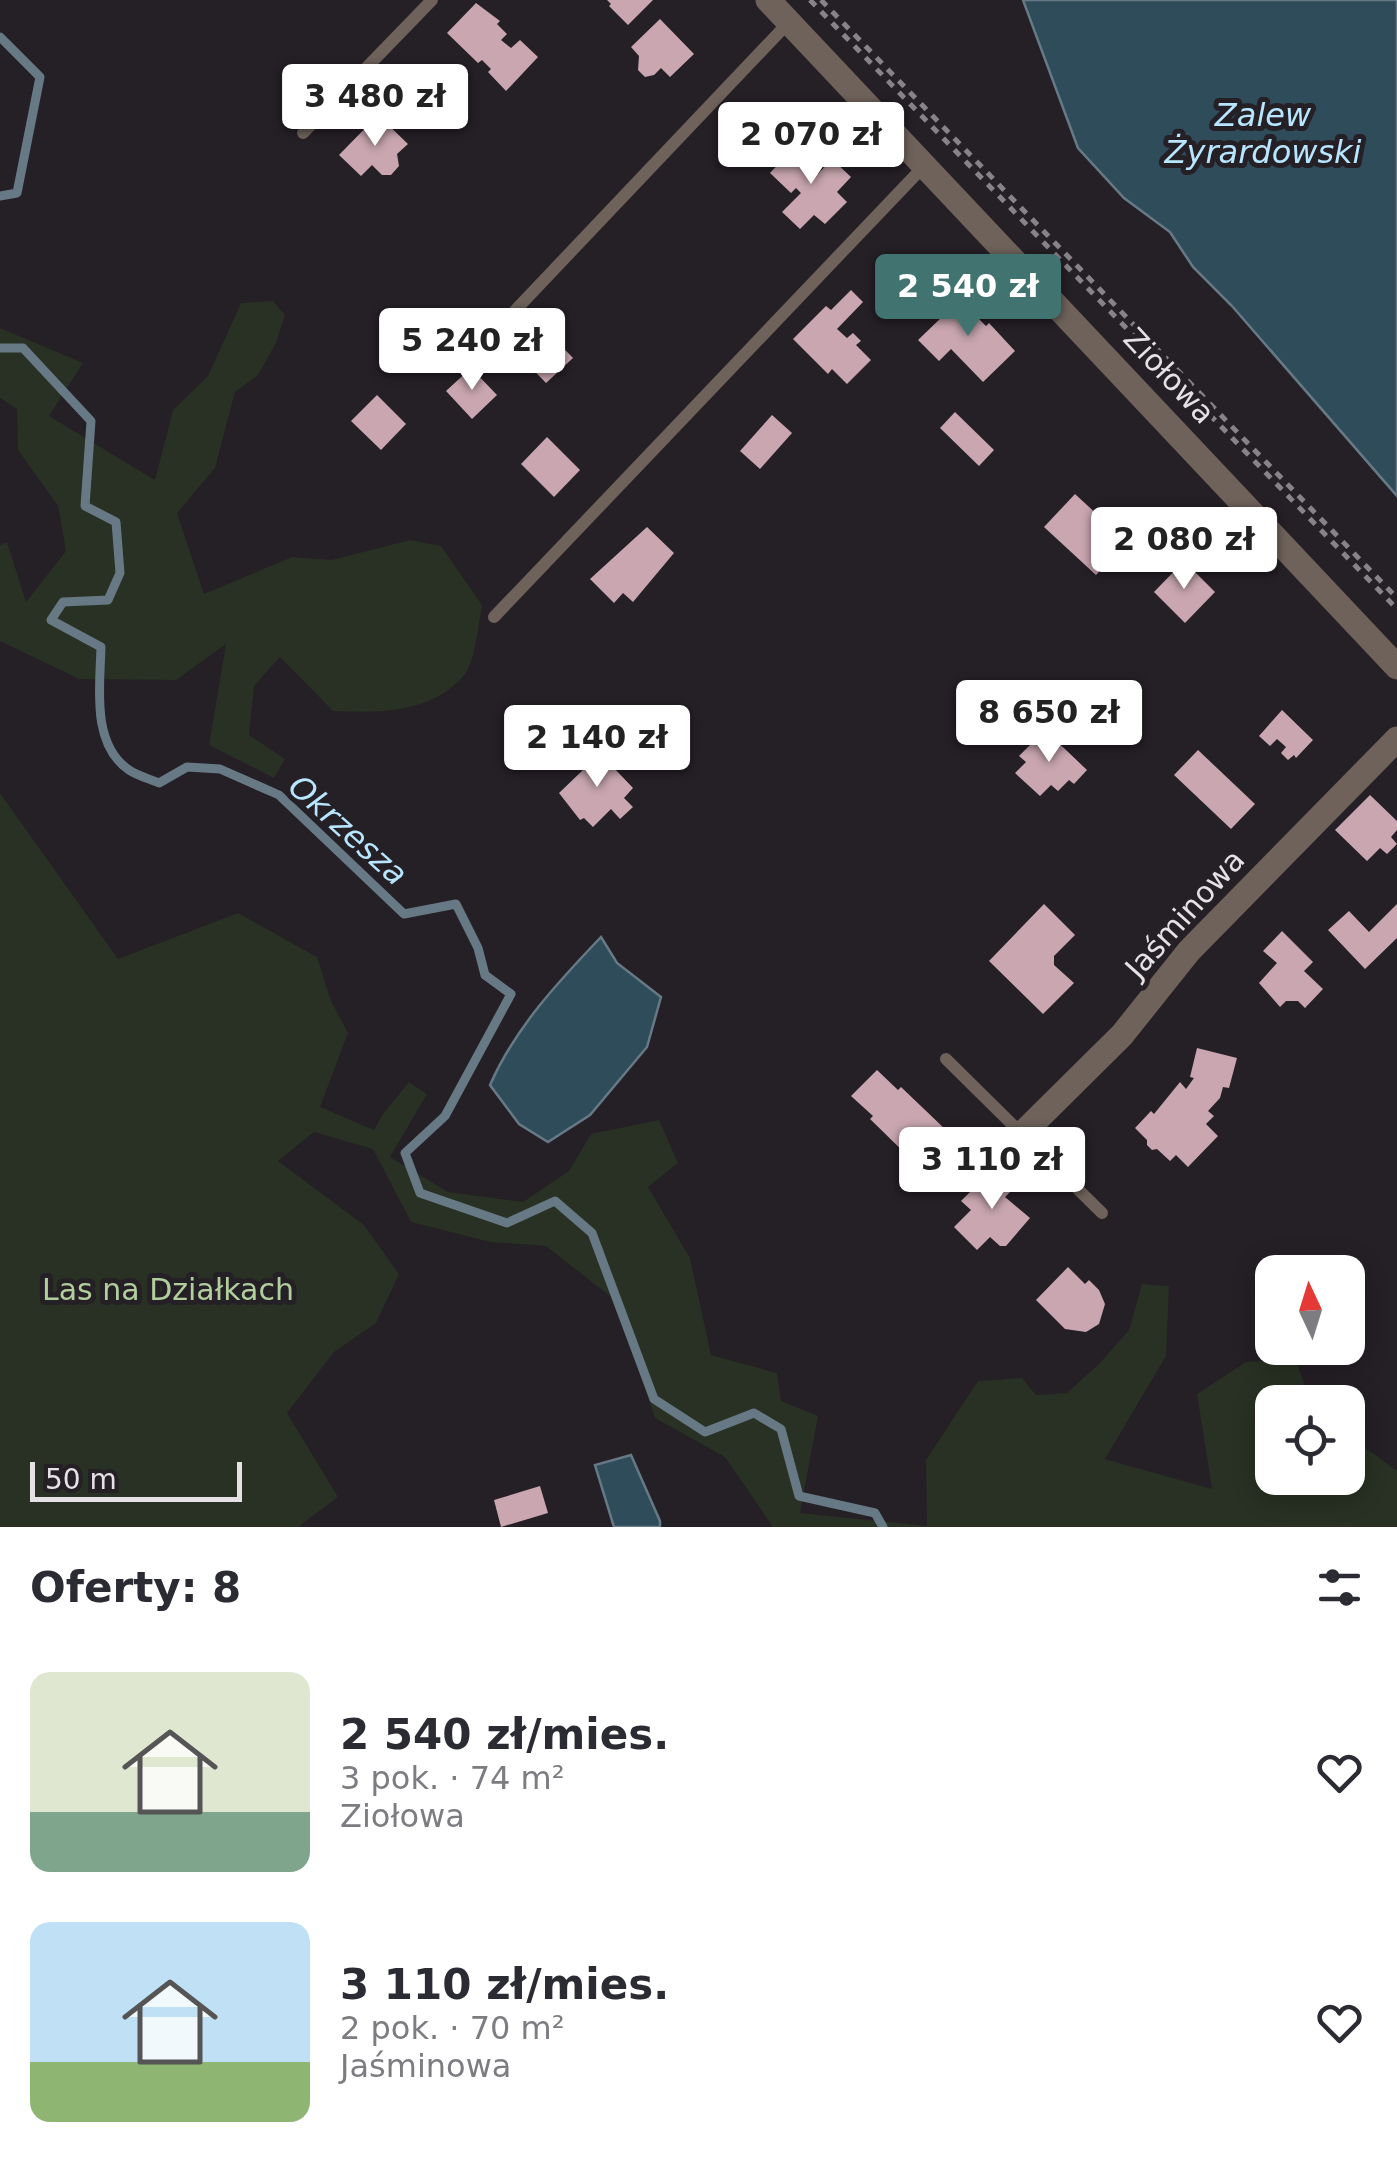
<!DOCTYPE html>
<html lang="pl">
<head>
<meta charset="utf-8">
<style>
  :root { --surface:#fff; --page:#f7f7f7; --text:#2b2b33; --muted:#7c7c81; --accent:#417471 }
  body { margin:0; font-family:"DejaVu Sans",sans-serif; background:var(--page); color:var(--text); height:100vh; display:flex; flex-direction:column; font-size:38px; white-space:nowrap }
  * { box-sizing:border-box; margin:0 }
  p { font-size:32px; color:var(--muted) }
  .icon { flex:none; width:55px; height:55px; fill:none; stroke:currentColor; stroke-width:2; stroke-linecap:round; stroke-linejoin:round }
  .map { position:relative; height:1527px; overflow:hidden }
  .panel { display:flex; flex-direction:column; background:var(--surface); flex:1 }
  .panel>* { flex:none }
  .needle { width:65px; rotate:356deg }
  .fabs { position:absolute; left:1255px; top:1255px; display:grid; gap:20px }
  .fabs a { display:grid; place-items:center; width:110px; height:110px; border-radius:20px; background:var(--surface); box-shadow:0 5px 25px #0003; font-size:50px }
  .scale { position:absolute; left:30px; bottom:25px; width:212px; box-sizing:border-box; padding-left:10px; border:5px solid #e5e1e5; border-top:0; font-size:28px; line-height:35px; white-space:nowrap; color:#e5e1e5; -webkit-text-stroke:8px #251f26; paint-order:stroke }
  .price { position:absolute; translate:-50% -85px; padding:0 22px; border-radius:10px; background:#fff; color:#222; font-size:32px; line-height:65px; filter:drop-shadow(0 2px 5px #0008) }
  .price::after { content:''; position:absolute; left:50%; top:60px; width:30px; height:22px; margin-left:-15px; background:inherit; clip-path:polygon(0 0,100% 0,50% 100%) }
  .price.active { background:var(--accent); color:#fff }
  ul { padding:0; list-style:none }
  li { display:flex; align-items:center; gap:30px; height:250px; padding:0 30px }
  li span { display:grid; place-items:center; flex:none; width:280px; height:200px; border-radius:20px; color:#555 }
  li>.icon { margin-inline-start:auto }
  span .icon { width:120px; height:120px; fill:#fffc; stroke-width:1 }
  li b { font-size:42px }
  h2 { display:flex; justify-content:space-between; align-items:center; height:120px; padding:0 30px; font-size:42px }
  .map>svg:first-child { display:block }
</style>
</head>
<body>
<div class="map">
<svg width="1397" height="1527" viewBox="0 0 1397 1527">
  <rect width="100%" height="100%" fill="#251f26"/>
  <g fill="#283123">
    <path d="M273 301 285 315 276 343 258 375 235 392 215 468 177 513 204 594 292 557 332 560 410 540 441 546 482 605C479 622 475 662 465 674 432 714 379 713 333 711L280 657 254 686 249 735 285 759 274 778 209 745 226 644 176 680 79 679 0 641V545L7 542 26 602 66 551 58 506 18 450 17 409 0 398V328L83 363 49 416 155 480 173 410 208 376 241 303Z"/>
    <path d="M0 793 118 959 238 913 317 957 331 1001 348 1033 320 1107 374 1130 383 1114 409 1082 427 1094 390 1157 448 1192 523 1202 569 1171 591 1134 659 1120 678 1163 648 1187 690 1258 711 1355 777 1373 781 1401 818 1416 800 1513 927 1526 926 1460 978 1381 1022 1378 1036 1395 1067 1393 1099 1364 1129 1330 1142 1284 1169 1286 1166 1356 1105 1459 1212 1489 1197 1394 1246 1362 1296 1359 1310 1402H1272V1478H1348V1435L1397 1471V1527H773L725 1457 655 1418 615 1300 546 1246 490 1242 411 1222 373 1149 314 1132 278 1161 364 1225 399 1274 376 1323 334 1352 287 1413 338 1497 298 1527H0Z"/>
  </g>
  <g fill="#2f4c5b" stroke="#667984" stroke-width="2.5">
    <path d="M1023 0H1397V496L1232 306 1193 267 1170 232 1124 198 1078 148Z"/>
    <path d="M601 937 617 963 661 997 647 1047 590 1115 548 1142 519 1124 490 1085C515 1028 558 982 601 937Z"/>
    <path d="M631 1455 660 1521V1527H614L595 1465Z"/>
  </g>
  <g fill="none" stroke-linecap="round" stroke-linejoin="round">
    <g stroke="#667984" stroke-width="9">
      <path d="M0 37 40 77 17 193 0 196"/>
      <path d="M0 348H23L91 421 85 506 116 522 120 573 108 600 63 602 51 620 101 647C100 686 91 744 129 770 138 776 150 779 159 783L187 767 220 769 279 795 404 914 456 904 478 948 485 975 511 994 445 1116 405 1153 420 1193 507 1223 555 1201 592 1233 654 1399 705 1432 754 1413 781 1429 799 1496 875 1513 883 1527"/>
    </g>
  </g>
  <g fill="#c9a6b0">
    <path d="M607 0H653L628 25 609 6 611 4Z"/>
    <path d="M476 3 500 21 497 24 507 34 501 40 511 48 520 40 538 57 506 91 488 72 491 69 482 60 478 63 447 33Z"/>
    <path d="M660 19 694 54 670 77 661 68 654 75 645 77 638 70 639 56 631 47Z"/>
    <path d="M378 115 408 144 397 154 399 166 391 175H382L372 165 361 176 339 155Z"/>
    <path d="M797 144 818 165 814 170 818 174 832 159 851 177 837 192 847 202 825 224 814 215 800 229 782 212 801 193 796 188 791 193 770 173Z"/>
    <path d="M851 290 863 302 837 329 847 338 853 333 861 341 856 345 871 360 847 384 832 369 828 374 793 339 826 306 831 310Z"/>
    <path d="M969 291 982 305 974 314 986 326 989 323 1015 351 983 382 951 349 939 361 918 340Z"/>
    <path d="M543 327 573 358 546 383 516 352Z"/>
    <path d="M471 368 497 395 472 419 446 391Z"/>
    <path d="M377 395 406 424 381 450 351 421Z"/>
    <path d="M955 412 994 450 979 466 940 428Z"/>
    <path d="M772 415 792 433 760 469 740 451Z"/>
    <path d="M547 437 580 470 554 497 521 464Z"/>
    <path d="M1075 494 1127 542 1096 575 1044 527Z"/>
    <path d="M647 527 674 553 633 602 623 593 614 603 590 579Z"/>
    <path d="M1184 561 1215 592 1185 623 1154 592Z"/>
    <path d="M1282 710 1313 740 1296 758 1294 755 1288 760 1281 753 1286 747 1277 739 1270 746 1259 736Z"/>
    <path d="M1045 730 1087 770 1074 784 1069 780 1058 791 1051 785 1040 796 1015 773 1026 762 1019 756Z"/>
    <path d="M594 747 633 788 624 798 633 807 620 819 611 809 593 827 584 818 580 820 559 793 584 769 578 763Z"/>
    <path d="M1198 750 1255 804 1231 829 1174 775Z"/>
    <path d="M1370 795 1397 821V830L1391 837 1397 844 1387 854 1380 848 1367 861 1335 830Z"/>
    <path d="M1044 904 1075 935 1054 956V965L1074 983 1043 1014 989 961Z"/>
    <path d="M1397 904V938L1365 969 1328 930 1349 911 1369 932Z"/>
    <path d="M1282 931 1313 962 1304 971 1323 989 1305 1008 1298 1001H1286L1280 1007 1259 983 1277 963 1263 951Z"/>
    <path d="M1197 1048 1237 1058 1229 1088 1223 1087 1220 1098 1208 1111 1214 1116 1206 1124 1218 1136 1188 1167 1176 1155 1170 1161 1157 1149 1152 1150 1147 1145V1140L1135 1128 1151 1111 1154 1114 1180 1082 1186 1089 1194 1078 1190 1077Z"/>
    <path d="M877 1070 898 1090 901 1087 946 1130 915 1163 870 1119 873 1116 851 1096Z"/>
    <path d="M997 1165 1017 1185 1005 1197 1030 1218 1006 1246H1000L990 1237 977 1250 954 1227 971 1210 961 1201Z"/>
    <path d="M1068 1267 1085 1284 1089 1280 1099 1290 1105 1304 1099 1324 1086 1332 1065 1329 1036 1300Z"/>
    <path d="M540 1486 548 1513 501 1527 494 1500Z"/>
  </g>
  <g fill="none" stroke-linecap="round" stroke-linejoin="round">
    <g stroke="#888388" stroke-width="5" stroke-dasharray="8 8" stroke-linecap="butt">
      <path d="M810 0 1397 609"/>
      <path d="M821 0 1397 598"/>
    </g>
    <g stroke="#6f625b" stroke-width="12">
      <path d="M303 133 432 0"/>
      <path d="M488 339 789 22"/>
      <path d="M494 617 926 164"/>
      <path d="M946 1059 1102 1213"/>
    </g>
    <g stroke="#6f625b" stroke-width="25">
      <path d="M768 0 1397 667"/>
      <path d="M1022 1134 1122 1035 1189 951 1397 739"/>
    </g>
  </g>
  <g text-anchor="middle" stroke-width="10" stroke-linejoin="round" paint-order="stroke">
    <g font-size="30" fill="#e5e1e5" stroke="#251f26">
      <text transform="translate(1169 376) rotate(47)" y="10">Ziołowa</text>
      <text transform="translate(1185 914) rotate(-48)" y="10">Jaśminowa</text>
    </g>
    <g font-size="30" fill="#b1ce9d" stroke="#251f26">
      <text x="168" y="1300">Las na Działkach</text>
    </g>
    <g font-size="32" font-style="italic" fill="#b7e6fe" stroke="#251f26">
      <text x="1263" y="126">Zalew<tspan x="1263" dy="37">Żyrardowski</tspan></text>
      <text transform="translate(348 830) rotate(42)" y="11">Okrzesza</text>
    </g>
  </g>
</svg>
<div class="fabs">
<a><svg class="needle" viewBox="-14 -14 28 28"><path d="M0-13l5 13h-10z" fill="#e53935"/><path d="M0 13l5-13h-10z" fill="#7c7c81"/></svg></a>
<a><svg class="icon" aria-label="locate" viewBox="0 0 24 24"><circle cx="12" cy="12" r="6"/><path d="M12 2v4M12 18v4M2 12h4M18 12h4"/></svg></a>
</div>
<div class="scale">50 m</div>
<b class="price" style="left:375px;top:149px">3 480 zł</b>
<b class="price" style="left:811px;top:187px">2 070 zł</b>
<b class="price active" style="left:968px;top:339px">2 540 zł</b>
<b class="price" style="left:472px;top:393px">5 240 zł</b>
<b class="price" style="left:1184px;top:592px">2 080 zł</b>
<b class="price" style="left:1049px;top:765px">8 650 zł</b>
<b class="price" style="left:597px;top:790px">2 140 zł</b>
<b class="price" style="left:992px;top:1212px">3 110 zł</b>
</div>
<section class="panel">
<h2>Oferty: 8<svg class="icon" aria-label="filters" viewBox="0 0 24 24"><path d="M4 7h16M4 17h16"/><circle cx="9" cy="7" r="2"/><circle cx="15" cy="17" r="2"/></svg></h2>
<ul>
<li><span style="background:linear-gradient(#dfe7d0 70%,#7fa58c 0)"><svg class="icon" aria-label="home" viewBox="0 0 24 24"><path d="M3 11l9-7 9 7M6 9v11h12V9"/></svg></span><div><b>2 540 zł/mies.</b><p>3 pok. · 74 m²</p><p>Ziołowa</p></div><svg class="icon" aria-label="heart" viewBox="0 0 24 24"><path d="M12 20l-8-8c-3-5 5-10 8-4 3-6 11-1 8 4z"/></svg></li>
<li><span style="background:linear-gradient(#bfe0f5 70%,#8fb573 0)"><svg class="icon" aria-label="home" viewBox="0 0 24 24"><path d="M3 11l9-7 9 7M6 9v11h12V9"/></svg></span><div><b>3 110 zł/mies.</b><p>2 pok. · 70 m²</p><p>Jaśminowa</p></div><svg class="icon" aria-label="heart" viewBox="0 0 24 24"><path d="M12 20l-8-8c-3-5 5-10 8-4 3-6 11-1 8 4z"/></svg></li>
</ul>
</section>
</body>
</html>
